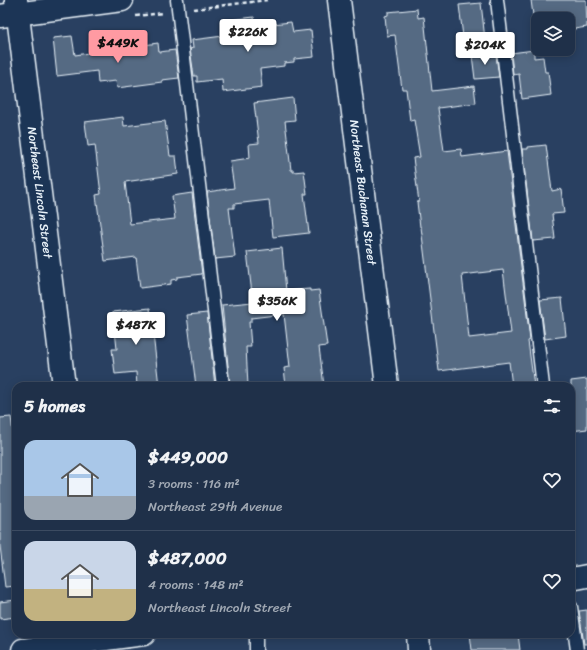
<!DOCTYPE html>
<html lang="en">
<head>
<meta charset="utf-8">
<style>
  :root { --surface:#1f3049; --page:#273850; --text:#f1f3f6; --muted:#a1a9b4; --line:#3c4b61; --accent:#ff9aa2 }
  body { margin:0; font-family:Sriracha,sans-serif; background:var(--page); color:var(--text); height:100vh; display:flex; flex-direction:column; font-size:15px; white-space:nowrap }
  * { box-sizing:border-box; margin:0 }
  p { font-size:13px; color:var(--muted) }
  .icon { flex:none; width:22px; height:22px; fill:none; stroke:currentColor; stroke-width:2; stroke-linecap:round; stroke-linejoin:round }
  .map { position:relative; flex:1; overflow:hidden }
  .panel { position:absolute; left:12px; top:382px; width:563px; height:256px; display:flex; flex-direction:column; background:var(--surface); border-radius:12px; box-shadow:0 2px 10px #0003,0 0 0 1px var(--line) }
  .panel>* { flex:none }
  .controls { position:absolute; left:531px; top:12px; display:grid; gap:8px }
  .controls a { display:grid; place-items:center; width:44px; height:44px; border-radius:8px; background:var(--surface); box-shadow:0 2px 10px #0003,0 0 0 1px var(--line); font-size:20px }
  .price { position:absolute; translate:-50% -34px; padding:0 9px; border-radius:4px; background:#fff; color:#222; font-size:13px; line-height:26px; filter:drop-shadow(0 1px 2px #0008) }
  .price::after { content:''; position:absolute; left:50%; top:24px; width:12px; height:9px; margin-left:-6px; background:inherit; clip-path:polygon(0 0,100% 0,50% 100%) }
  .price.active { background:var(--accent); color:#111 }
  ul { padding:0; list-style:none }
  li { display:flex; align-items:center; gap:12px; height:100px; padding:0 12px }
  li+li { border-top:1px solid var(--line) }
  li span { display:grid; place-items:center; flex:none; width:112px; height:80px; border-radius:12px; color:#555 }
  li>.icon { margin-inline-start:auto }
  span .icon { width:48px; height:48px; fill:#fffc; stroke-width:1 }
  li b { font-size:17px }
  h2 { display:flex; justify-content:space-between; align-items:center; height:48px; padding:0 12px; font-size:17px }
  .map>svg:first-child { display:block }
</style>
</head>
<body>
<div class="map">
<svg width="587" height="650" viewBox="0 0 587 650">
  <rect width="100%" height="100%" fill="#294061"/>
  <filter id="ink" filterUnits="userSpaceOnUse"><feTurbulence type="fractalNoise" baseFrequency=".025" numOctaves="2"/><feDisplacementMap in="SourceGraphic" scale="8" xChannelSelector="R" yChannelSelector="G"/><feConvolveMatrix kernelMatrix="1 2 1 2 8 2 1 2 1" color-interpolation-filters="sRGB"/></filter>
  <g filter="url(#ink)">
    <g fill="#556a83" stroke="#e8f1f8" fill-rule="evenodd">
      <path d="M531 0H586L587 27 568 30V18L538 19V22L534 23Z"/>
      <path d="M481 3 486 49 465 52 459 5Z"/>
      <path d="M417 9 418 18 424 17 432 91 474 86 476 103 438 108 444 151 461 149 462 157 507 151 530 340 528 341 534 386H512L509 362 439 371 421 227H420L417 202H419L413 158 420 157 414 120 410 121 406 89H402L395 35 387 36 385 16 388 15V12ZM503 270 511 333 469 338 462 275Z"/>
      <path d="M254 17 255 26 291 22 293 32 311 30 314 57 294 59V62L284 63V66L260 69 262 87 223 92 222 79 197 82V76H194L190 49 193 48 192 40 231 35 229 20Z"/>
      <path d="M72 36 75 55 158 43 159 52 175 50 179 78 162 80V82L117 88 116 81 98 83 97 71 57 76 53 38Z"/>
      <path d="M534 50V58L543 57 545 72H548L551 95 522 99 519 74 513 75 511 53Z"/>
      <path d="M494 52 495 55H496L499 77 475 79 472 55Z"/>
      <path d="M293 98 295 120 285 121 291 170H293V172L304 171 307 194H304L309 233 273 237 269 200 234 204V208H229L235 257 215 259 207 192 234 188 230 161 250 158 249 144 259 143 254 103Z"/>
      <path d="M123 117 124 126 165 121 170 156H176L178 174 125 182 130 224 175 219 172 196 192 193 202 274 177 277V279L171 280V284L140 288 136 257 105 261 96 195 101 194 95 145 88 146 85 122Z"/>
      <path d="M546 145 552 191 561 189 564 213 552 214 555 239 533 241 522 149H528V147Z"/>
      <path d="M282 248 286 291 310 289V291L319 290 327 346 319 347 324 386H286L284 368 290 367 284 314 251 318V322H249L251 347H246L248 386H230L222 305 253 302 247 252Z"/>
      <path d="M562 298 566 336 545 339 540 300Z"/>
      <path d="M150 308 159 386H137L136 372 115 374 112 349H117L113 312Z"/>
      <path d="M207 313 215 386H196L187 315Z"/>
      <path d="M587 379V429L571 431V381Z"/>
      <path d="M11 417 16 458V586L5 587 0 546V418Z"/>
      <path d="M16 600V617L0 619V602Z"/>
      <path d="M587 610V644H584L579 611Z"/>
      <path d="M470 634H518L520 650H472Z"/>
    </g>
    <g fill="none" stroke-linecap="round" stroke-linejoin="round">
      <g stroke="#e8f1f8" stroke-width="15">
        <g id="service">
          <path d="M177 0 223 386"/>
          <path d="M497 0 543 386"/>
          <path d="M571 607 577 650"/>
          <path d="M256 634V650"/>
        </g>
      </g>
      <g stroke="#e8f1f8" stroke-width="25">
        <g id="minor">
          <path id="s1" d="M16 0 64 386"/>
          <path id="s2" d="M339 0 387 386"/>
          <path d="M571 579 587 576"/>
          <path d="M418 634 419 650"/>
          <path d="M23 650 144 634"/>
        </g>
      </g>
      <g stroke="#e8f1f8" stroke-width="25">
        <path id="tertiary" d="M0 16 122 0"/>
      </g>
      <g stroke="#e8f1f8" stroke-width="2.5" stroke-dasharray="4 3" stroke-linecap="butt">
        <path d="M194 9 267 0"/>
        <path d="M136 16 163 13"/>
      </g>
      <use href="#service" stroke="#1d3557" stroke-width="12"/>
      <use href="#minor" stroke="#1d3557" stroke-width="22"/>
      <use href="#tertiary" stroke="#1d3557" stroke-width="22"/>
    </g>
  </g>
  <g text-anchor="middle" stroke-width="3" stroke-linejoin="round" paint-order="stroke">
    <g font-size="12" fill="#e8f1f8" stroke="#1d3557">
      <text dy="4" stroke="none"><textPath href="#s1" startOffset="194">Northeast Lincoln Street</textPath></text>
      <text dy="4" stroke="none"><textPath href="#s2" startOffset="194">Northeast Buchanan Street</textPath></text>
    </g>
  </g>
</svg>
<div class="controls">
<a><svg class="icon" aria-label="layers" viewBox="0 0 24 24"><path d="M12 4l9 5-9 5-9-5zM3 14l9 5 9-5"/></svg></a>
</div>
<b class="price" style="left:248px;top:53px">$226K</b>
<b class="price active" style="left:118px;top:64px">$449K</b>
<b class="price" style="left:485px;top:66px">$204K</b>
<b class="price" style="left:277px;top:322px">$356K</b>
<b class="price" style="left:136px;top:346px">$487K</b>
<section class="panel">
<h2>5 homes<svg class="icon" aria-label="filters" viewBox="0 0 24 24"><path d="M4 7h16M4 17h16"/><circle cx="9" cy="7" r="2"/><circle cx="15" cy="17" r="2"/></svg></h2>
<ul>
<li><span style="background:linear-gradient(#a9c7e8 70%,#9aa5b1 0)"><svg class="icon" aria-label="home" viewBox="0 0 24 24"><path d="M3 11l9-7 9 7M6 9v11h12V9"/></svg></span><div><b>$449,000</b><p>3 rooms · 116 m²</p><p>Northeast 29th Avenue</p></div><svg class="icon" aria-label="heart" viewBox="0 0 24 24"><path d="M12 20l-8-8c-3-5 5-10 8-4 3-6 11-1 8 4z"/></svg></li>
<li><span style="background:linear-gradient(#c9d6e8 60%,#c2b280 0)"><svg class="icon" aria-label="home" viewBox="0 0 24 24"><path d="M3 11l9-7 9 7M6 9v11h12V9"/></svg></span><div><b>$487,000</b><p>4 rooms · 148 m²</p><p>Northeast Lincoln Street</p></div><svg class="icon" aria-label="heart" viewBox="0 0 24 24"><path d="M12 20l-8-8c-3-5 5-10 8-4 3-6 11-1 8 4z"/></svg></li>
</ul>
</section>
</div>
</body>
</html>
